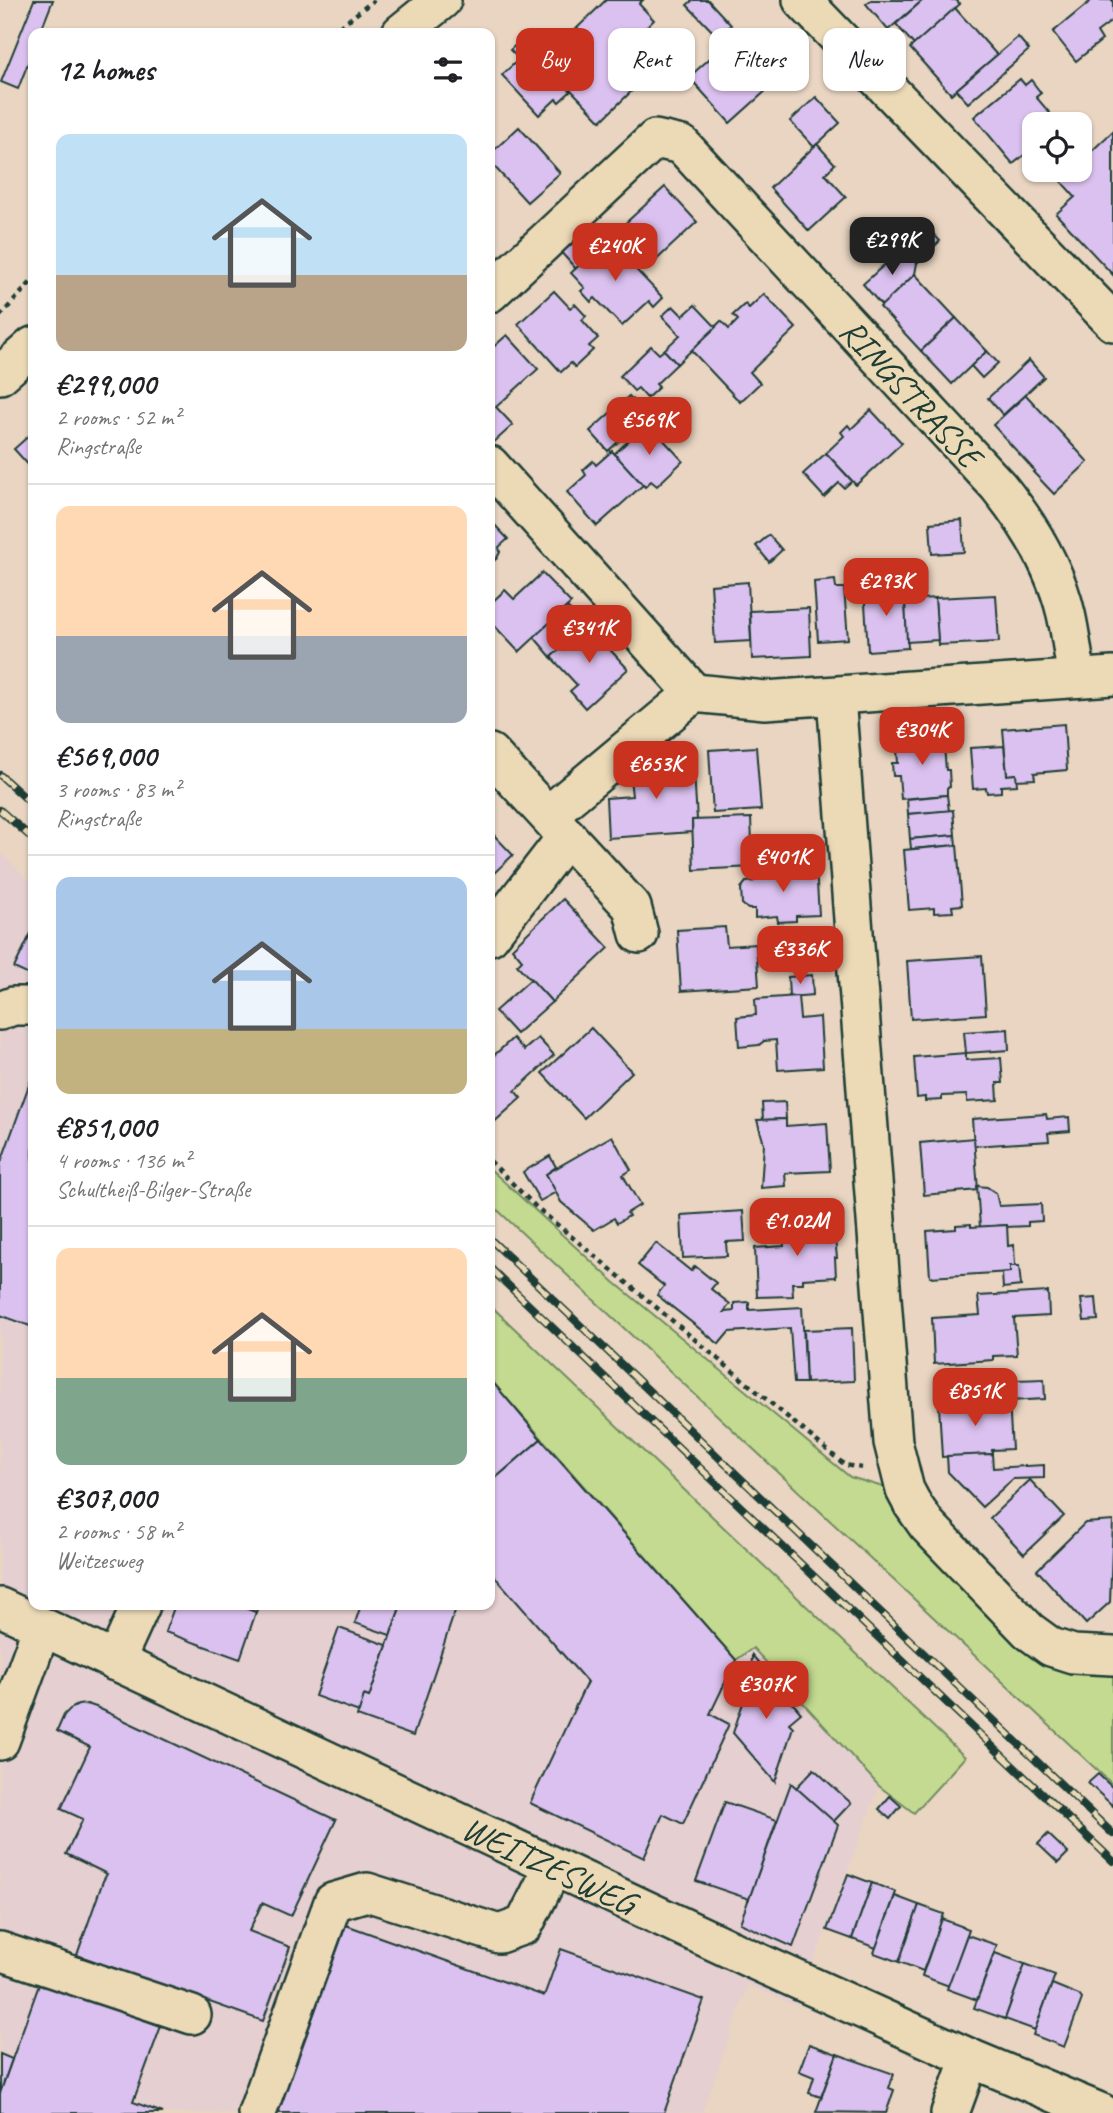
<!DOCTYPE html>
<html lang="en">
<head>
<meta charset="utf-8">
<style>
  :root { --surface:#fff; --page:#f2f2f2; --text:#202124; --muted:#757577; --line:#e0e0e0; --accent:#c8321e }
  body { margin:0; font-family:Caveat,sans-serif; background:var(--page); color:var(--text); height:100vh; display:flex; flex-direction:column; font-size:26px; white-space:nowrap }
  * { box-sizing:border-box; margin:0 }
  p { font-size:23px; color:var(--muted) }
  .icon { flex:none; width:38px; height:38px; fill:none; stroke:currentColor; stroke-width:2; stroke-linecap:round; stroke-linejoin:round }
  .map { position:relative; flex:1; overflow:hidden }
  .sheet { position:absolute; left:28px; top:28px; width:467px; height:1582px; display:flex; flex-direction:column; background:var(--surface); border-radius:14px; box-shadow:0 2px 5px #0004 }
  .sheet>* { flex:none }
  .banner { position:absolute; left:516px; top:28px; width:492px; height:63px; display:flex; gap:14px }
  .fabs { position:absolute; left:1022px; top:112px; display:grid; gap:14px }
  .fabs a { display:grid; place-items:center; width:70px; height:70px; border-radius:14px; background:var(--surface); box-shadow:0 2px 5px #0004; font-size:35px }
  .price { position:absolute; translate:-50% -60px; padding:0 16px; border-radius:14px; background:var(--accent); color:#fff; font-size:23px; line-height:46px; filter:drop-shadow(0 2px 4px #0008) }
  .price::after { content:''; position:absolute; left:50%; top:42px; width:21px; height:16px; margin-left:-10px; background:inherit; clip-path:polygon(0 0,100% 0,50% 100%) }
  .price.current { background:#222; color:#fff }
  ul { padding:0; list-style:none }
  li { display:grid; align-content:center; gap:14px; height:371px; padding:0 28px }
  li+li { border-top:2px solid var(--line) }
  li span { display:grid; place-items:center; height:217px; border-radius:14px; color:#555 }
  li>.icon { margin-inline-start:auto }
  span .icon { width:126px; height:126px; fill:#fffc; stroke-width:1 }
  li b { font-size:30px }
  h2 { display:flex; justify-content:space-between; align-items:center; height:84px; padding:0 28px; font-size:30px }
  .tag { padding:0 24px; border-radius:14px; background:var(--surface); box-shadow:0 2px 5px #0004; font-size:24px; line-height:63px }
  .tag.current { background:var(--accent); color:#fff }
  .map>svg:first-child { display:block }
</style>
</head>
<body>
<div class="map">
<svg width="1113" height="2113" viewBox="0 0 1113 2113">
  <rect width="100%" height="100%" fill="#e9d5c2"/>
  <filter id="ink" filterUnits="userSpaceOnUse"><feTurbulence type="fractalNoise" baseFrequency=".0143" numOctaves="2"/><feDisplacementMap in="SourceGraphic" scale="14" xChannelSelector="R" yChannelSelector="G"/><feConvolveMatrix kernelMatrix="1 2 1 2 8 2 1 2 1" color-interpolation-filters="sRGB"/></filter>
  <g filter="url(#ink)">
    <path fill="#e5cfd0" d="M0 852 33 885V1605H490V1357L879 1786 797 2006 748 1985 702 2113H0Z"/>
    <g fill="#c3da90" stroke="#718c62" stroke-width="2">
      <path d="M490 1169 614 1282 850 1477 886 1488 1055 1667 1089 1674H1113V1785L490 1203Z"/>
      <path d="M490 1305 965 1757 914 1813 879 1786 753 1648 736 1660 490 1379Z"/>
    </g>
    <g fill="#dbc1ef" stroke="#1f3d34" stroke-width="2">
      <path d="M34 0H53L40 33H33V50L18 89 1 82Z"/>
      <path d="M606 0H643L639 4 654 20 633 40 656 63 643 74 646 77 601 121 543 61Z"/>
      <path d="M693 0H708L731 25 718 37 687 5Z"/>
      <path d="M871 0H923L888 30 866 4Z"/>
      <path d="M923 0H956L960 4 914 45 896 24Z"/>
      <path d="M1092 0H1113V20L1097 32 1102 40 1076 61 1053 32Z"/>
      <path d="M955 8 997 55 951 94 910 48Z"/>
      <path d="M528 34 548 56 543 61 571 91 559 102 556 99 539 115 502 75 519 59 510 50Z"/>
      <path d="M1018 37 1029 50 968 103 956 90Z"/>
      <path d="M726 44 750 71 761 61 778 80 730 123 689 77Z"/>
      <path d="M1020 79 1025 85 1031 80 1041 93 1036 97 1059 124H1034V147L1013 164 974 117Z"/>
      <path d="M816 97 840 123 814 147 790 121Z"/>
      <path d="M519 127 560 173 527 202 490 162V154Z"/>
      <path d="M1113 131V275L1056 214 1075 197 1059 179 1063 175 1059 172 1061 170H1080V162Z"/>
      <path d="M817 144 835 164 825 174 846 197 809 231 770 188Z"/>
      <path d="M665 187 697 222 652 264 619 229Z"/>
      <path d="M926 226 940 241 917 263 903 248Z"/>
      <path d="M581 229 597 249 576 269 559 250Z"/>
      <path d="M607 239 663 298 654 307 649 301 622 326 595 298 591 302 581 291 585 288 571 273Z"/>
      <path d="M903 248 917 263 915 274 882 306 863 284Z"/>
      <path d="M915 274 956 318 921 351 880 307Z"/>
      <path d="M554 291 570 308 575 304 586 316 582 320 598 338 589 346 593 350 575 367 571 363 561 372 518 324Z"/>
      <path d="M764 294 796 328 750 372 760 383 740 402 691 350 721 321 729 329 738 320 733 315 745 304 749 308Z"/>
      <path d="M695 305 716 327 677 364 664 350 680 335 662 316 673 306 683 316Z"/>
      <path d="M956 318 987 351 952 384 921 351Z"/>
      <path d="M507 335 538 369 496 407 513 425 492 444 490 441V350Z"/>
      <path d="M651 346 659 354 664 350 677 364 656 384 659 387 647 398 638 388 634 391 620 376Z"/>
      <path d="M987 351 998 363 982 378 971 366Z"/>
      <path d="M1029 360 1044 377 1003 415 988 398Z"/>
      <path d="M1026 395 1088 462 1054 494 1033 472 1035 471 993 425Z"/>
      <path d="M629 396 647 416 608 451 590 431Z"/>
      <path d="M871 410 902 443 856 485 826 453 844 436 841 432 848 425 851 429Z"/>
      <path d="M648 423 683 461 657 486 651 481 645 487 614 454Z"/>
      <path d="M33 432V470L14 449Z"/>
      <path d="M612 451 643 485 597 526 567 492 586 475 583 470 593 461 596 465Z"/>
      <path d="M826 453 852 481 844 488 839 483 824 497 803 474Z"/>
      <path d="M490 520 508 539 499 547 500 552 497 558 490 564Z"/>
      <path d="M962 520 964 552 932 554 930 523Z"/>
      <path d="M769 535 782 550 769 562 756 546Z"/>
      <path d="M911 569 914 600H905L904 585 883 587 882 571Z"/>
      <path d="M542 573 571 603 519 652 490 621V604L505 590 514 599Z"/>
      <path d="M835 580 836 588H844L848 639 818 641 814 582Z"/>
      <path d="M748 582 751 641 715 643 711 585Z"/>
      <path d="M904 585 908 648 868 651 864 588Z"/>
      <path d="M996 595 999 642 938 645 935 598Z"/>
      <path d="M935 598 938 640 907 642 905 600Z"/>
      <path d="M567 607 585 627 551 657 534 637Z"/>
      <path d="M809 608 811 656 752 659 750 611Z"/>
      <path d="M587 625 628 669 585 708 570 691 577 685 551 657Z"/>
      <path d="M1064 724 1067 770 1034 773 1035 779 1016 780V774L1007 775 1003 729Z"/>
      <path d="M943 734 946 770H949L950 787 947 788V795L901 799 899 776H893L892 763H898L896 738Z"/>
      <path d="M1004 746 1007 775 1016 774 1017 785 1001 786V792L987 793 986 788 973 789 970 748Z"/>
      <path d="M756 747 761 810 713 813 709 750Z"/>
      <path d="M688 753 689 771H694L697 820H692V832L608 838 606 798 632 796 630 778H646L645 765 661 764V755Z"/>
      <path d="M947 795 949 811 908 814 907 799Z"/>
      <path d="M953 810 955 835 910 839 908 814Z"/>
      <path d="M751 818 753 867 694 870 692 820Z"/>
      <path d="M490 831 513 855 490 877Z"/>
      <path d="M955 835 956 845 911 849 910 839Z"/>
      <path d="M957 845 962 905 952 906 953 912 934 913V908L909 910 904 850Z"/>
      <path d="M792 865V870L816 868 819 915 796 916V921L778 922 777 916 755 918V909H748L742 904 741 888 746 882 754 881V872L775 871V866Z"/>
      <path d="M563 899 609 948 552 1002 517 965 522 960 512 948Z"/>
      <path d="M725 927 727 946 756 944 759 986 681 991 677 930Z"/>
      <path d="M33 929V977L14 968Z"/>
      <path d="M982 956 986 1014 911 1019 907 961Z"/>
      <path d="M812 975 813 995 789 997 788 977Z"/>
      <path d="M531 979 552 1002 516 1034 495 1011Z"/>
      <path d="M798 996 800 1019 820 1017 823 1067 778 1070 776 1040 764 1041 759 1045 739 1047 737 1017 756 1015 755 999Z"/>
      <path d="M591 1028 632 1072 584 1118 542 1073Z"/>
      <path d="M1008 1029 1009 1050 966 1053 964 1032Z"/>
      <path d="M513 1038 524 1050 538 1038 554 1055 515 1091 521 1098 492 1124 490 1122V1059Z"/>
      <path d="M966 1053V1060L1001 1058 1003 1083H997L998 1100 967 1102V1095L942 1096V1100L925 1101V1097L917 1098 914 1057Z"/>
      <path d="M33 1074V1327L0 1315V1165Z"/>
      <path d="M785 1102 786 1119 763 1120 762 1103Z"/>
      <path d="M1046 1114 1047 1119 1069 1117 1070 1131 1048 1133 1049 1141 974 1146 972 1119Z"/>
      <path d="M786 1119V1126L827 1123 830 1171 785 1173 786 1186 761 1188 764 1144 757 1120Z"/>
      <path d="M612 1136 631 1170 623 1175 640 1205 627 1213 629 1216 617 1223 614 1218 594 1230 561 1202 546 1174Z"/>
      <path d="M974 1138 978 1190 924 1195 920 1143Z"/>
      <path d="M550 1156 556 1167 546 1174 556 1192 540 1201 523 1172Z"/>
      <path d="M977 1186 987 1187 996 1193 999 1206 1041 1204 1042 1221 1028 1222V1226L1007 1227V1225L980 1227Z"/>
      <path d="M743 1211 745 1241 726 1242 727 1256 683 1258 681 1215Z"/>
      <path d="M833 1220 837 1258H835L836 1277 803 1279V1283H792L793 1296 757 1297 755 1248 784 1246 782 1223Z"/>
      <path d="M971 1224V1227L1007 1225 1008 1246 1014 1245 1015 1266H1010V1272L930 1277 927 1231 956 1229V1225Z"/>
      <path d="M656 1243 691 1271 695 1266 716 1283 711 1289 730 1304 724 1312 734 1311V1303L749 1302V1310L802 1307 806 1383H794L790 1328 729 1332 719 1344 657 1295 664 1286 638 1265Z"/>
      <path d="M1010 1266H1019L1021 1286 1003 1288 1002 1273 1010 1272Z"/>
      <path d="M1048 1292 1049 1316 1014 1318 1017 1355 993 1356V1360L934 1364 932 1318 980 1315 978 1296Z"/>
      <path d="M1096 1298 1098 1320 1084 1321 1081 1299Z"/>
      <path d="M852 1328 854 1381 806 1383 804 1330Z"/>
      <path d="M490 1379 541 1439 490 1483Z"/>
      <path d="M1044 1379 1045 1399 987 1402 986 1381Z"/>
      <path d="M1009 1401 1012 1449 992 1450V1454L942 1457 939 1405Z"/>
      <path d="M541 1439 736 1660 710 1714 729 1724 683 1824 663 1814 644 1858 530 1803 587 1682 490 1571V1483Z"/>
      <path d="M992 1454 993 1468 1044 1465V1478L1013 1479 982 1507 948 1472 947 1456Z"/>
      <path d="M1030 1480 1064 1516 1024 1554 990 1518Z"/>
      <path d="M1113 1521 1110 1602 1086 1624 1037 1570 1085 1523Z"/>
      <path d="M175 1605H237L256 1612 240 1659 165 1632Z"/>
      <path d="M237 1605H259L256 1612Z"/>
      <path d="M361 1605H401L390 1635 355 1623Z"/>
      <path d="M401 1605H457L413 1736 357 1716 364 1695 369 1697Z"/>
      <path d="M339 1628 387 1645 369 1697 364 1695 359 1712 315 1696Z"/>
      <path d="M752 1655 801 1713 789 1723 793 1727 775 1782 733 1733 751 1679Z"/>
      <path d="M87 1704 96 1707 336 1820 291 1916 262 1903 249 1931 290 1947 263 2021 77 1955 103 1881 107 1874 66 1854 83 1819 61 1809 90 1747 57 1731 64 1715 70 1709 78 1705Z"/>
      <path d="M814 1769 851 1803 833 1822 796 1788Z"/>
      <path d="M1098 1774 1113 1788V1806L1088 1783Z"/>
      <path d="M791 1783 838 1825 793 1947 740 1923Z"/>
      <path d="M890 1796 901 1806 890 1819 879 1809Z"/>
      <path d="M725 1802 777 1820 749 1899 696 1881Z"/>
      <path d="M1048 1834 1068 1853 1058 1863 1038 1844Z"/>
      <path d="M848 1874 872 1883 852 1939 827 1930Z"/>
      <path d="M872 1883 896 1892 876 1948 852 1939Z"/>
      <path d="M895 1896 919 1905 899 1962 874 1953Z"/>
      <path d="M919 1905 944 1914 923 1971 899 1962Z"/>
      <path d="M942 1919 969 1929 949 1986 922 1976Z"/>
      <path d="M346 1925 544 1996 561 1949 704 2000 664 2113H278Z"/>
      <path d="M967 1935 997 1945 977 2000 947 1989Z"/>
      <path d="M995 1953 1025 1964 1005 2019 974 2008Z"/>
      <path d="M1025 1964 1055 1975 1035 2030 1005 2019Z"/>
      <path d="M40 1982 161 2026 133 2102 163 2113H0V2093Z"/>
      <path d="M1052 1984 1079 1995 1082 1999 1064 2047 1033 2035Z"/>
      <path d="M809 2044 837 2054 821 2097 809 2093 814 2077 799 2071Z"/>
      <path d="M0 2054 12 2059 0 2093Z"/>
      <path d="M837 2054 894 2074 889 2088 894 2090 886 2113 816 2112Z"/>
    </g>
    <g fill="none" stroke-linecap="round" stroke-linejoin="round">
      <g stroke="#1f3d34" stroke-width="42">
        <g id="minor">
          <path d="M802 0 1113 322"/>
          <path d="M401 33 442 0"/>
          <path d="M490 293 655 139 682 145 998 486C1028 523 1055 567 1066 614 1071 635 1073 657 1077 678"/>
          <path d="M0 375 33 346"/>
          <path d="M490 465 694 693"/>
          <path d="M836 697 893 1442 905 1490 913 1505 927 1525 1029 1631 1051 1647 1073 1654 1113 1656"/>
          <path d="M490 753 632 907 639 934"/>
          <path d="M548 815 694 693 765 700 1113 676"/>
          <path d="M490 936 567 836"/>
          <path d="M0 1011 13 1006H33"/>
          <path d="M0 1607 749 1958 970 2058 1102 2113"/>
          <path d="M115 1662 141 1605"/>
          <path d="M0 1741 42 1627"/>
          <path d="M0 1951 192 2015"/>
          <path d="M257 2113 333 1902 367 1892 499 1934 524 1925 553 1867"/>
          <path d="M950 2113 970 2058"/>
        </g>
      </g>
      <g stroke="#1f3d34" stroke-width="4.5" stroke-dasharray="5 5" stroke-linecap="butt">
        <path d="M332 33 374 0"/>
        <path d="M0 316 33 280"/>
        <path d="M490 1161 535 1206 845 1465 862 1468"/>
      </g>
      <use href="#minor" stroke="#ecdab7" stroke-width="37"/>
      <g stroke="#1f3d34" stroke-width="8">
        <g id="rail">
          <path d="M0 775 33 805"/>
          <path d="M0 810 33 839"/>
          <path d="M490 1239 1113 1834"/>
          <path d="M490 1268 1113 1861"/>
        </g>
      </g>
      <use href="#rail" stroke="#ecdab7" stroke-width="5" stroke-dasharray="16" stroke-linecap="butt"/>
    </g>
  </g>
  <g text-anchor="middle" stroke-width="5" stroke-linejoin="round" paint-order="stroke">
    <g font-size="35" fill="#1f3d34" stroke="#ecdab7">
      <text transform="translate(911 393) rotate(47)" y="12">RINGSTRASSE</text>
      <text transform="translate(549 1865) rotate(25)" y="12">WEITZESWEG</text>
    </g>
  </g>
</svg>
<div class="fabs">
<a><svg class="icon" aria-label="locate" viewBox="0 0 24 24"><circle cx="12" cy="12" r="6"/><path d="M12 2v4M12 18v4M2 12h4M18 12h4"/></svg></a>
</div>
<b class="price current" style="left:892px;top:277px">€299K</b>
<b class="price" style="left:615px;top:283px">€240K</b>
<b class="price" style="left:649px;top:457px">€569K</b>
<b class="price" style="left:886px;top:618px">€293K</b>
<b class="price" style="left:589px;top:665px">€341K</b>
<b class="price" style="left:922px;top:767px">€304K</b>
<b class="price" style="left:656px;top:801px">€653K</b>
<b class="price" style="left:783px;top:894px">€401K</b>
<b class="price" style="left:800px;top:986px">€336K</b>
<b class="price" style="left:797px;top:1258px">€1.02M</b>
<b class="price" style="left:975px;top:1428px">€851K</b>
<b class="price" style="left:766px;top:1721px">€307K</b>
<div class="banner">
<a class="tag current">Buy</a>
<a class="tag">Rent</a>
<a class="tag">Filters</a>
<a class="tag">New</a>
</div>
<section class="sheet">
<h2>12 homes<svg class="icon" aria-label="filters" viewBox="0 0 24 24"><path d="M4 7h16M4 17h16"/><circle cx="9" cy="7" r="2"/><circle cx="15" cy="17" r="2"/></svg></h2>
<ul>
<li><span style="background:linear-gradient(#bfe0f5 65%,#b9a48a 0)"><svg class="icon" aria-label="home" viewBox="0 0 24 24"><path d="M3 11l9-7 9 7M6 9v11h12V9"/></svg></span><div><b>€299,000</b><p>2 rooms · 52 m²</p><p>Ringstraße</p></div></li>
<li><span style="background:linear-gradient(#ffd9b3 60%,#9aa5b1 0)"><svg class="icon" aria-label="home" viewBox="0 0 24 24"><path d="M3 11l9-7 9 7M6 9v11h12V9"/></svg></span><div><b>€569,000</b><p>3 rooms · 83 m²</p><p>Ringstraße</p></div></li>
<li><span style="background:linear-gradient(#a9c7e8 70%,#c2b280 0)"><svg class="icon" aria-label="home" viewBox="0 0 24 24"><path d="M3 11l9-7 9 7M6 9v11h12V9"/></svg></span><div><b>€851,000</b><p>4 rooms · 136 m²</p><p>Schultheiß-Bilger-Straße</p></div></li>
<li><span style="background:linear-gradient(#ffd9b3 60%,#7fa58c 0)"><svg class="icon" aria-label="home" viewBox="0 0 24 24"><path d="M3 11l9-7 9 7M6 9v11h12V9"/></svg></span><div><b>€307,000</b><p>2 rooms · 58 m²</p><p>Weitzesweg</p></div></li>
</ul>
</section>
</div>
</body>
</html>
